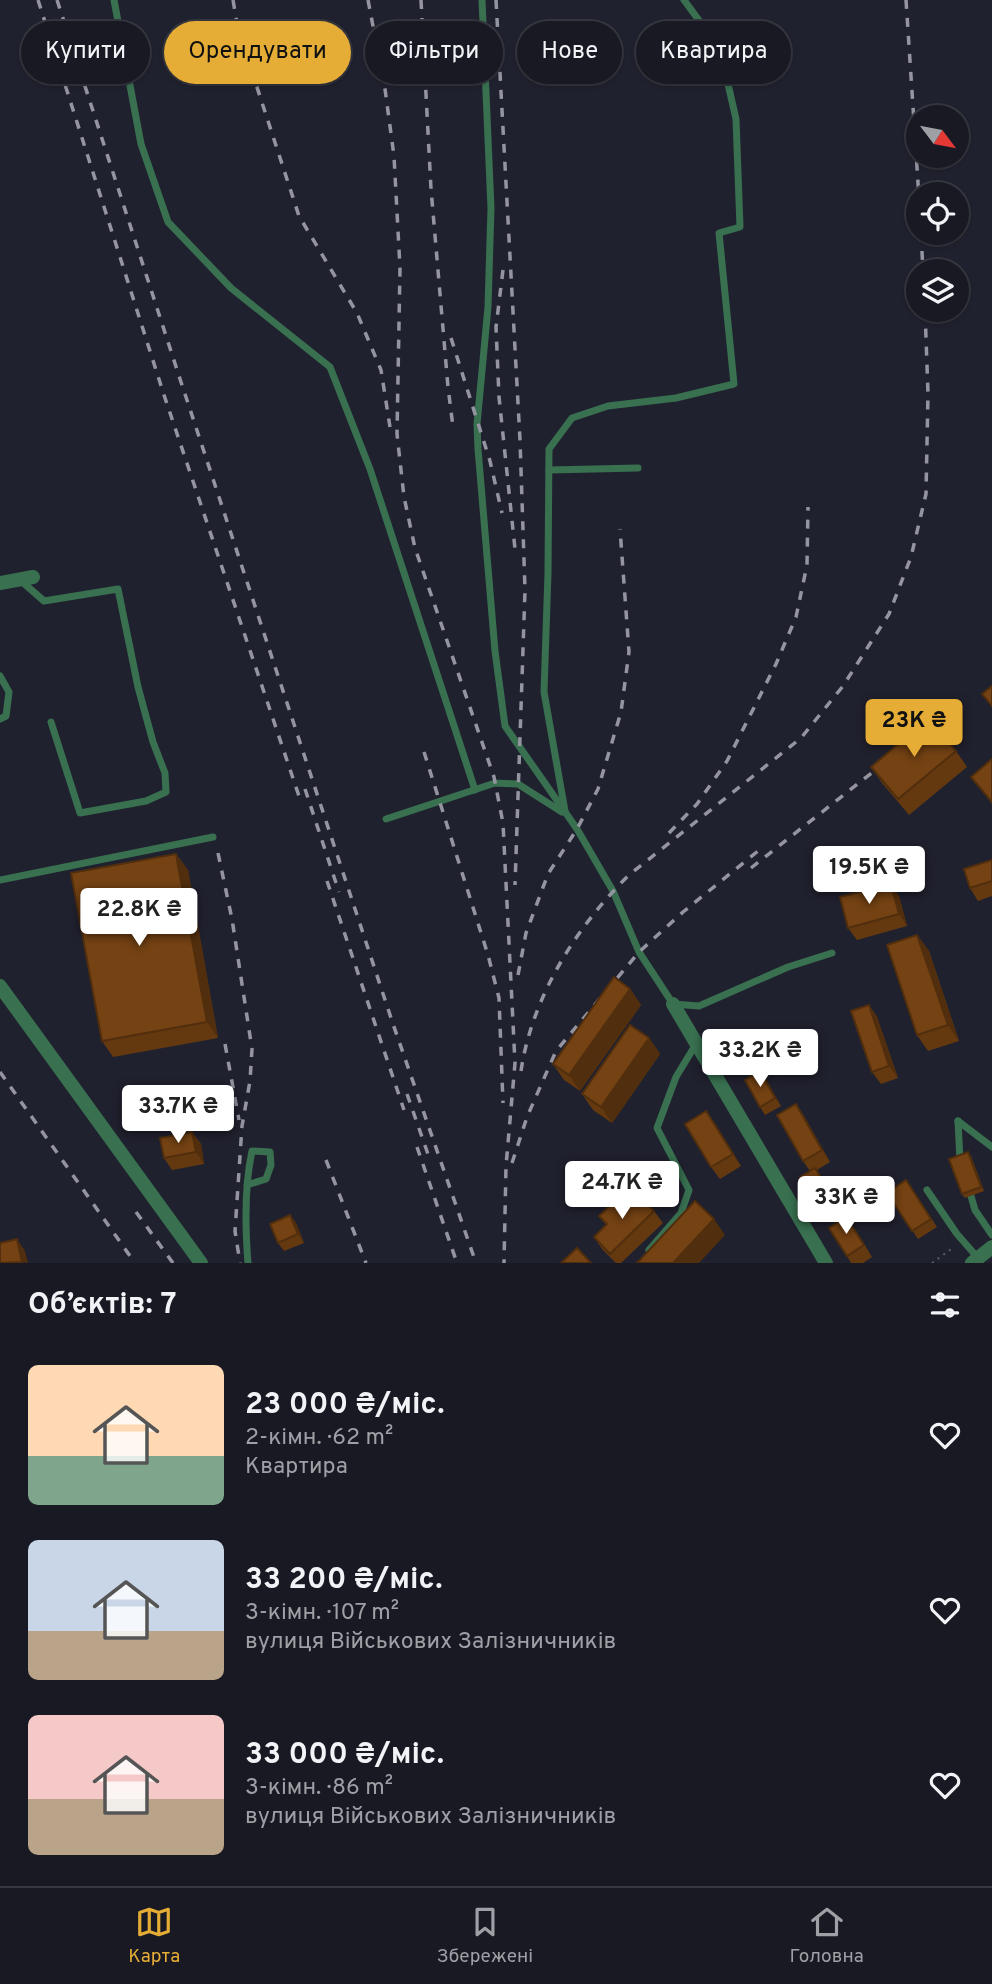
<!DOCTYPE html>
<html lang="uk">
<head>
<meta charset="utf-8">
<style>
  :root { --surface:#181922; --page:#21222a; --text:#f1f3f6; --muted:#9fa0a5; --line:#363840; --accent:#e6ad36 }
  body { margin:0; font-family:Overpass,sans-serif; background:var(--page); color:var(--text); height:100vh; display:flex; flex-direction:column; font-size:26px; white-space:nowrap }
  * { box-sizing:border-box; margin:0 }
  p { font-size:23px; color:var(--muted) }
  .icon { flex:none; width:38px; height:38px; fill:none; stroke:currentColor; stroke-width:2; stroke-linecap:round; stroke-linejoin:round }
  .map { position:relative; height:1263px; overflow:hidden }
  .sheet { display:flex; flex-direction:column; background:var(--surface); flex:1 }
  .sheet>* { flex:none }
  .top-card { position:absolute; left:21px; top:21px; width:950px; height:63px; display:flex; gap:14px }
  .needle { width:46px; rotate:122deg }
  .fabs { position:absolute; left:906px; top:105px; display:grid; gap:14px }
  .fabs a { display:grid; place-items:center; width:63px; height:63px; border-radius:50%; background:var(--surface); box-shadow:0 2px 5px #0004,0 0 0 2px var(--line); font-size:35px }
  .price { position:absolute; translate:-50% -60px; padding:0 16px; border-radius:7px; background:#fff; color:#222; font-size:23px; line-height:46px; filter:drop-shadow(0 2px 4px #0008) }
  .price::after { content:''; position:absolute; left:50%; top:42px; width:21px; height:16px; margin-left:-10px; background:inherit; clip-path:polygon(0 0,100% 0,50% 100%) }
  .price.current { background:var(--accent); color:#111 }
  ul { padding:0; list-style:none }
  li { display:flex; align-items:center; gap:21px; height:175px; padding:0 28px }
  li span { display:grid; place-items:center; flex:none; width:196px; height:140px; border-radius:10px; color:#555 }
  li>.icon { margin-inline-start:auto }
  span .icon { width:84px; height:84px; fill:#fffc; stroke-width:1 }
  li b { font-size:30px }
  h2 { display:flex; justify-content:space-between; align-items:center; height:84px; padding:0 28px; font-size:30px }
  .chip { padding:0 24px; border-radius:32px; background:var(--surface); box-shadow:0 2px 5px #0004,0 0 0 2px var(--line); font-size:24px; line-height:63px }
  .chip.current { background:var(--accent); color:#111 }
  .menu { display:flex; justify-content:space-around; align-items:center; height:98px; border-top:2px solid var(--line); background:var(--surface); font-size:19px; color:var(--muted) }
  .menu a { display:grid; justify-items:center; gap:4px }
  .menu .current { color:var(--accent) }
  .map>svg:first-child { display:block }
</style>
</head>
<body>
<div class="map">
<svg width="992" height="1263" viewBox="0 0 992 1263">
  <rect width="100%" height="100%" fill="#20212e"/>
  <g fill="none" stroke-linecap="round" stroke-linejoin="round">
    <path stroke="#5c5d69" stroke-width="2" stroke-dasharray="2 5" stroke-linecap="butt" d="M932 1263 954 1247"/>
    <g stroke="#387050" stroke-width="7">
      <path d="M114 0 141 144 168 222 231 288 330 367 370 469 475 790"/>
      <path d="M482 0 491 208 488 307 477 424 478 449 495 651 505 726 577 829 613 891 639 952 673 1004 699 1006 788 967 832 953"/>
      <path d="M549 470 638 468"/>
      <path d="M20 580 44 601 118 589 138 687 153 742 165 773 166 792 146 801 80 813 51 722"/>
      <path d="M0 676 9 692 6 716 0 719"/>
      <path d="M565 811 544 692 548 573 549 449 572 418 608 406 676 398 734 384 719 233 740 227 736 119 720 49 684 0"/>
      <path d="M386 819 495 783 518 784 562 812"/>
      <path d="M0 880 213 837"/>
      <path d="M958 1121 992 1147"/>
      <path d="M958 1121 960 1160"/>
      <path d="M247 1185 266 1179 271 1165 270 1152 252 1151C244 1188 245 1226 248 1263"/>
      <path d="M927 1190 957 1234 978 1258"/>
      <path d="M971 1196 975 1210 992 1235"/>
      <path d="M649 1250 681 1213 689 1190 657 1128 676 1077 696 1044"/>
    </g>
    <g stroke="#387050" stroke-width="14">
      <path d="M0 583 33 577"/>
      <path d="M0 986 201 1263"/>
      <path d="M673 1004 826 1263"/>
    </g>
    <path stroke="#387050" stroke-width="14" d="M972 1263 992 1247"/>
    <g stroke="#9495a0" stroke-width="3.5" stroke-dasharray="9 9" stroke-linecap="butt">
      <path d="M38 0 164 395 301 802"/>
      <path d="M57 0 181 382 393 1024 476 1263"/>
      <path d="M233 0 238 29 299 216 357 313 381 370 390 427"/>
      <path d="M368 0 385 89 394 156 400 268 397 434 404 497 415 548 494 777 503 823 515 1063 506 1166 504 1263"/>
      <path d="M421 0 431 189 448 387 453 427"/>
      <path d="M496 0 520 440 525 590 515 885"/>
      <path d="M906 0 919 198"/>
      <path d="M921 233 923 271"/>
      <path d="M503 270 496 327 499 397 515 549"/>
      <path d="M451 338 490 461 502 513"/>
      <path d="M424 752 488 955 499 998 503 1103"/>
      <path d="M305 789 339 892"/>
      <path d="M669 833 697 804 727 761 776 664 796 617 807 565 808 507"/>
      <path d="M218 853 232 919 252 1049 250 1081 242 1126 235 1231 240 1263"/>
      <path d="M751 868 888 760"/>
      <path d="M327 881 404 1110"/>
      <path d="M518 975 526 933 548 874 577 829 598 789 621 712 629 652 620 529"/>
      <path d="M225 1044 239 1120"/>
      <path d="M521 1071C532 997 576 927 629 875L801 738 843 686 889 614 911 557 926 494 928 393 925 310"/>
      <path d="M0 1072 135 1263"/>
      <path d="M407 1094 429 1157"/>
      <path d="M417 1147 457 1263"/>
      <path d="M326 1160 366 1263"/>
      <path d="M512 1163 527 1117 556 1051 639 952 683 912 758 851"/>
      <path d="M136 1212 173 1263"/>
    </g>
  </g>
  <g fill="#643910">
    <path d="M956 751 967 767 909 815 882 783 871 767Z"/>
    <path d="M992 759V804L971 777Z"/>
    <path d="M176 854 188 870 218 1038 113 1057 102 1041Z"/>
    <path d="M992 860V896L978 901 970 888Z"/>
    <path d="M899 896 907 926 857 940 848 928Z"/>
    <path d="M917 935 929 951 959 1041 928 1051 917 1035Z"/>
    <path d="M630 989 641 1005 580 1091 564 1080 553 1064Z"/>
    <path d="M869 1005 877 1017 898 1078 881 1084 872 1072Z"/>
    <path d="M649 1038 660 1054 612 1123 593 1110 582 1094Z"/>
    <path d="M760 1071 781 1106 765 1115 760 1107Z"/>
    <path d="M796 1104 804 1116 830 1162 817 1170 842 1211 827 1220 818 1208 810 1171 803 1161Z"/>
    <path d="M706 1111 741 1166 720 1179 711 1167Z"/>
    <path d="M192 1132 201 1144 204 1164 172 1170 164 1158Z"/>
    <path d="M968 1152 971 1156 984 1191 965 1198 962 1194Z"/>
    <path d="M906 1180 937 1227 918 1239 887 1193Z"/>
    <path d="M630 1202 654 1211 663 1223 621 1263H616L602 1249 594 1237 606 1225 599 1216Z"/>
    <path d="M290 1215 296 1223 304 1243 284 1251 278 1243Z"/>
    <path d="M855 1229 872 1257 863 1263H851L847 1256Z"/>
  </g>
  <g fill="#512e0d">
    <path d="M176 854 188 870 218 1038 207 1022Z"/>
    <path d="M891 884 899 896 907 926 899 914Z"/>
    <path d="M917 935 929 951 959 1041 948 1025Z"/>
    <path d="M630 989 641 1005 580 1091 569 1075Z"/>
    <path d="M869 1005 877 1017 898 1078 889 1066Z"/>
    <path d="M649 1038 660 1054 612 1123 601 1107Z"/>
    <path d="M760 1071 766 1079 781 1106 775 1098Z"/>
    <path d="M796 1104 804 1116 830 1162 822 1150Z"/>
    <path d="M706 1111 715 1123 741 1166 733 1154Z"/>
    <path d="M192 1132 201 1144 204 1164 196 1152Z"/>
    <path d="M968 1152 971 1156 984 1191 981 1187Z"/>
    <path d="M815 1168 824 1180 842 1211 834 1199Z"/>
    <path d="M290 1215 296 1223 304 1243 298 1234Z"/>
    <path d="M714 1219 725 1235 699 1263H673Z"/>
    <path d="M17 1239 25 1251 28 1263 22 1262Z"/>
  </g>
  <g fill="#744213" stroke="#512e0d" stroke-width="2">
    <path d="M992 686V706L982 694Z"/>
    <path d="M929 718 956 751 898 799 871 767Z"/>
    <path d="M992 759V802L971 777Z"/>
    <path d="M176 854 207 1022 102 1041 71 873Z"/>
    <path d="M992 860V881L970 888 964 869Z"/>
    <path d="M891 884 899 914 848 928 840 897Z"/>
    <path d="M917 935 948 1025 917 1035 887 945Z"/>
    <path d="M614 977 630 989 569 1075 553 1064Z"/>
    <path d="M869 1005 889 1066 872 1072 851 1011Z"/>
    <path d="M630 1025 649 1038 601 1107 582 1094Z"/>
    <path d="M760 1071 775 1098 760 1107 745 1080Z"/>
    <path d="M796 1104 822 1150 803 1161 777 1115Z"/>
    <path d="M706 1111 733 1154 711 1167 685 1124Z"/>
    <path d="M192 1132 196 1152 164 1158 160 1138Z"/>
    <path d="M968 1152 981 1187 962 1194 949 1159Z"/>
    <path d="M815 1168 834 1199 818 1208 800 1177Z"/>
    <path d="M906 1180 931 1219 912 1231 887 1193Z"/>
    <path d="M622 1194 630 1202 638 1194 654 1211 610 1254 594 1237 607 1224 599 1216Z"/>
    <path d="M695 1201 714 1219 673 1263H637Z"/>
    <path d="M290 1215 298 1234 278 1243 270 1224Z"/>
    <path d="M846 1217 864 1245 847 1256 829 1228Z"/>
    <path d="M17 1239 22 1262 0 1263V1243Z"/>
    <path d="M577 1248 591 1263H561Z"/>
  </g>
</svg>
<div class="fabs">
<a><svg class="needle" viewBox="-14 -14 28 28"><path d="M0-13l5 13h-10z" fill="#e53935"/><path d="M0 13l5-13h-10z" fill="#9fa0a5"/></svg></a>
<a><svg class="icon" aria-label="locate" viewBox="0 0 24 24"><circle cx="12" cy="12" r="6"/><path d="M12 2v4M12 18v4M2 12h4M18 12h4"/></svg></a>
<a><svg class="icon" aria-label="layers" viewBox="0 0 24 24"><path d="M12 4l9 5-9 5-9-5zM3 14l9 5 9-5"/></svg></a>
</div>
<b class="price current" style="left:914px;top:759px">23K ₴</b>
<b class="price" style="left:869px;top:906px">19.5K ₴</b>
<b class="price" style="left:139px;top:948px">22.8K ₴</b>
<b class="price" style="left:760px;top:1089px">33.2K ₴</b>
<b class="price" style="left:178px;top:1145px">33.7K ₴</b>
<b class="price" style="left:622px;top:1221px">24.7K ₴</b>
<b class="price" style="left:846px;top:1236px">33K ₴</b>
<div class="top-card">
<a class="chip">Купити</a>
<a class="chip current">Орендувати</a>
<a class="chip">Фільтри</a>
<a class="chip">Нове</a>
<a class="chip">Квартира</a>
</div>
</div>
<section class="sheet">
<h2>Об’єктів: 7<svg class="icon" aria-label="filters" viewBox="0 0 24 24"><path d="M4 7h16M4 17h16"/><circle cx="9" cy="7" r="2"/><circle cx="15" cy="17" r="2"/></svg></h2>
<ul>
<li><span style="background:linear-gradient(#ffd9b3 65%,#7fa58c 0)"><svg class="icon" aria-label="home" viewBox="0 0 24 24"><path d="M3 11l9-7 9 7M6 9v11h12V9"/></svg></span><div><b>23 000 ₴/міс.</b><p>2-кімн. · 62 m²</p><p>Квартира</p></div><svg class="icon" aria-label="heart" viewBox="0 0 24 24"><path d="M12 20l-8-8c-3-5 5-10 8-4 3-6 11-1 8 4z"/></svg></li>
<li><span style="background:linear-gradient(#c9d6e8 65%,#b9a48a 0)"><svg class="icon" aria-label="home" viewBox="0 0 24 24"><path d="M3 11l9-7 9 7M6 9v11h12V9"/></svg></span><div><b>33 200 ₴/міс.</b><p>3-кімн. · 107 m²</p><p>вулиця Військових Залізничників</p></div><svg class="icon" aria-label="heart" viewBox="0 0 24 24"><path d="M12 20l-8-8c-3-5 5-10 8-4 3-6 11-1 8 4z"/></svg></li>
<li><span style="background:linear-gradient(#f6c9c9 60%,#b9a48a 0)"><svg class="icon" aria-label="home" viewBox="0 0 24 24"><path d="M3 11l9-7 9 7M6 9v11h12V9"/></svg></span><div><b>33 000 ₴/міс.</b><p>3-кімн. · 86 m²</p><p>вулиця Військових Залізничників</p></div><svg class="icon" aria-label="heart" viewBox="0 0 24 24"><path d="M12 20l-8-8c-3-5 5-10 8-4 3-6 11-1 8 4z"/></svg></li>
</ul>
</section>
<nav class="menu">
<a class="current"><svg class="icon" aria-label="map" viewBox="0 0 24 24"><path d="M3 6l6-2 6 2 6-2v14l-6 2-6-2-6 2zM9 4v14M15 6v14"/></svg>Карта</a>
<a><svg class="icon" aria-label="saved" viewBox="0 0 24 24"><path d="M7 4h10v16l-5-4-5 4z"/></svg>Збережені</a>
<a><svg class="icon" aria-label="home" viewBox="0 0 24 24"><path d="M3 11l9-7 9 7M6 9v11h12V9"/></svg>Головна</a>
</nav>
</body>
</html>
